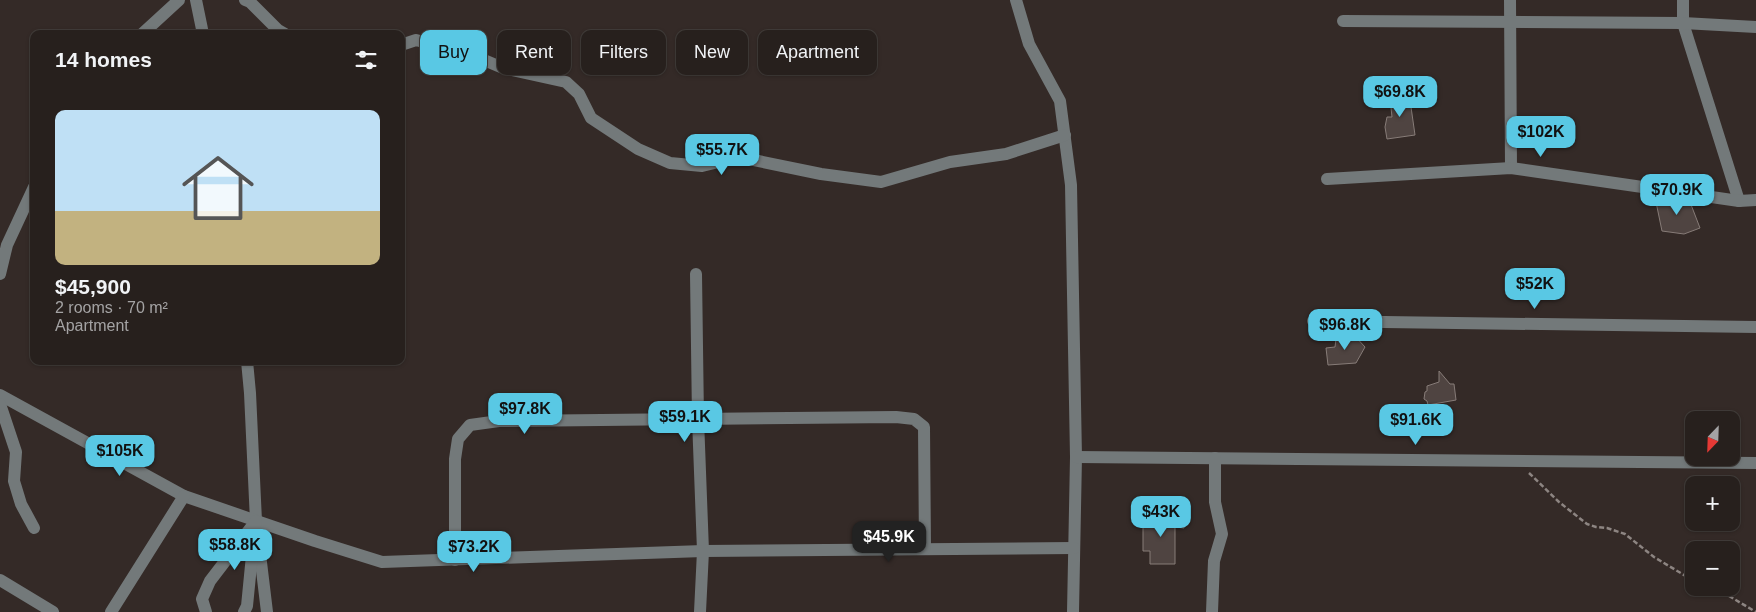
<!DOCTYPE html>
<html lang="en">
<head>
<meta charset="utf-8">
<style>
  :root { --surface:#27201d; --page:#332d2a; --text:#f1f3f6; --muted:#a4a3a4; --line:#433e3b; --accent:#59c8e4 }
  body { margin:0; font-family:Arial,sans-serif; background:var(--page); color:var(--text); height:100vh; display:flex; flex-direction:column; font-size:19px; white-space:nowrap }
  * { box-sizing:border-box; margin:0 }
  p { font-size:16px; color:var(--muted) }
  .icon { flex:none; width:28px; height:28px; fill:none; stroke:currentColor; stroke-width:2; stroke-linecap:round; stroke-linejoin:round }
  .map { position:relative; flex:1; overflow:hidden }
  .drawer { position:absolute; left:30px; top:30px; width:375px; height:335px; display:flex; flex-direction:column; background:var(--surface); border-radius:10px; box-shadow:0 1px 4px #0004,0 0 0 1px var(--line) }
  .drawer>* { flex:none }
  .hud { position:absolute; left:420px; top:30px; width:475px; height:45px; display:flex; gap:10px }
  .needle { width:32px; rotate:203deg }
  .buttons { position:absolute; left:1685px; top:411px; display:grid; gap:10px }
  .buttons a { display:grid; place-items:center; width:55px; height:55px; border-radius:10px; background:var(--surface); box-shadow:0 1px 4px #0004,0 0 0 1px var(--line); font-size:25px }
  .price { position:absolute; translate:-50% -42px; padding:0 11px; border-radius:10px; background:var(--accent); color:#111; font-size:16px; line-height:32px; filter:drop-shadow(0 1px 2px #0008) }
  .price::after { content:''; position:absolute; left:50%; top:30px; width:15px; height:11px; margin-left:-8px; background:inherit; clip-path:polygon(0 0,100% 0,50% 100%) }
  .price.current { background:#222; color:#fff }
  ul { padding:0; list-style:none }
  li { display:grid; align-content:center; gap:10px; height:265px; padding:0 25px }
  li span { display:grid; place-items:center; height:155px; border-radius:10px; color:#555 }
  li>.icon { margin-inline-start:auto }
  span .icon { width:90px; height:90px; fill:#fffc; stroke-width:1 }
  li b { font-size:21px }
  h2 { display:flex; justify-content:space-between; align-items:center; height:60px; padding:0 25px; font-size:21px }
  .pill { padding:0 18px; border-radius:10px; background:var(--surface); box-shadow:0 1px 4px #0004,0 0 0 1px var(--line); font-size:18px; line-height:45px }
  .pill.current { background:var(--accent); color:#111 }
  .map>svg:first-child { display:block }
</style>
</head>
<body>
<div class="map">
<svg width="1756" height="612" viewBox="0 0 1756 612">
  <rect width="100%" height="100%" fill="#342a27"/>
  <g fill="#4f4441" stroke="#877c78">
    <path d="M1412 96 1413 107H1411L1415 135 1387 139 1385 127 1387 117H1392L1390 98Z"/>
    <path d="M1665 198 1690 202 1700 228 1684 234 1662 231 1656 202Z"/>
    <path d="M1353 334 1365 347 1356 363 1328 365 1326 348 1335 347 1336 339Z"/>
    <path d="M1439 371 1450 384H1454L1456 400 1428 405 1427 401 1424 399 1425 392 1427 391V386L1439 382Z"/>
    <path d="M1143 515 1184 517V528L1175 527V564H1150V551H1143Z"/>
  </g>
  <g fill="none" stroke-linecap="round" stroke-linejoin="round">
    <g stroke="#8d8582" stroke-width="2.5" stroke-dasharray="5 2.5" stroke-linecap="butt">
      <path d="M1529 473 1559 502 1587 524 1596 527 1607 528 1625 534 1654 557 1694 581"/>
      <path d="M1708 588 1724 593 1756 612"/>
    </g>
    <g stroke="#73797a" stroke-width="12">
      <path d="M196 0 203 34"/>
      <path d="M245 0 250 2 278 30 285 34"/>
      <path d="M1016 0 1029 44 1060 101 1071 185 1076 457 1073 612"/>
      <path d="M1510 0 1511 168"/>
      <path d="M1683 0V23L1739 201"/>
      <path d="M1343 21 1683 23 1756 27"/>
      <path d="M142 34 179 0"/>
      <path d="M401 45 416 40 472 55 503 68 566 82 579 94 591 118 638 149 670 163 702 166 739 157 821 174 881 182 950 162 1006 154 1065 135"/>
      <path d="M1327 179 1511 168 1739 201 1756 200"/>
      <path d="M0 274 7 245 34 187"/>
      <path d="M696 274 698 419 703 551 700 612"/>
      <path d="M1313 321 1756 327"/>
      <path d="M247 361 250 393 256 521 267 612"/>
      <path d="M0 395 184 496 315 541 382 562 703 551 1074 548"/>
      <path d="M0 404 16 452 14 481 21 504 34 528"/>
      <path d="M1076 457 1756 463"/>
      <path d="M455 560V459L458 439 470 425 499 421 896 417 914 419 924 427 925 549"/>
      <path d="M0 580 53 612"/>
      <path d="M111 612 184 496"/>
      <path d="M206 612 202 599 210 581 256 521 255 525"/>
      <path d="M244 612 247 606 253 545"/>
      <path d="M1212 612 1214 561 1222 534 1215 502V458"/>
    </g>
  </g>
</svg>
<div class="buttons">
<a><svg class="needle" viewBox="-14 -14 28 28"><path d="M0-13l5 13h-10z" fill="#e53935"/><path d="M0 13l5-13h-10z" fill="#a4a3a4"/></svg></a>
<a>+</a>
<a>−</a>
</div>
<b class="price" style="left:1400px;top:118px">$69.8K</b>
<b class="price" style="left:1541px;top:158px">$102K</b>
<b class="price" style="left:722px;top:176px">$55.7K</b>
<b class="price" style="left:1677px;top:216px">$70.9K</b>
<b class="price" style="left:1535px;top:310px">$52K</b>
<b class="price" style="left:1345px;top:351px">$96.8K</b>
<b class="price" style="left:525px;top:435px">$97.8K</b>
<b class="price" style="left:685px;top:443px">$59.1K</b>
<b class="price" style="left:1416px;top:446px">$91.6K</b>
<b class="price" style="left:120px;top:477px">$105K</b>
<b class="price" style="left:1161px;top:538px">$43K</b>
<b class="price current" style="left:889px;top:563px">$45.9K</b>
<b class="price" style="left:235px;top:571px">$58.8K</b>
<b class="price" style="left:474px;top:573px">$73.2K</b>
<div class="hud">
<a class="pill current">Buy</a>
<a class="pill">Rent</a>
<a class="pill">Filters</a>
<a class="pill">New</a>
<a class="pill">Apartment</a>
</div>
<section class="drawer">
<h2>14 homes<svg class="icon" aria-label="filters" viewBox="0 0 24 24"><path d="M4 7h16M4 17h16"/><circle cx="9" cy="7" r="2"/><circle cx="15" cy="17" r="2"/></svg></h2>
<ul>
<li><span style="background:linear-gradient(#bfe0f5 65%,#c2b280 0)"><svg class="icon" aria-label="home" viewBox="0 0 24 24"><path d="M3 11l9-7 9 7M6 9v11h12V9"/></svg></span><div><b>$45,900</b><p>2 rooms · 70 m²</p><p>Apartment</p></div></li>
</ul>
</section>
</div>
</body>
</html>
